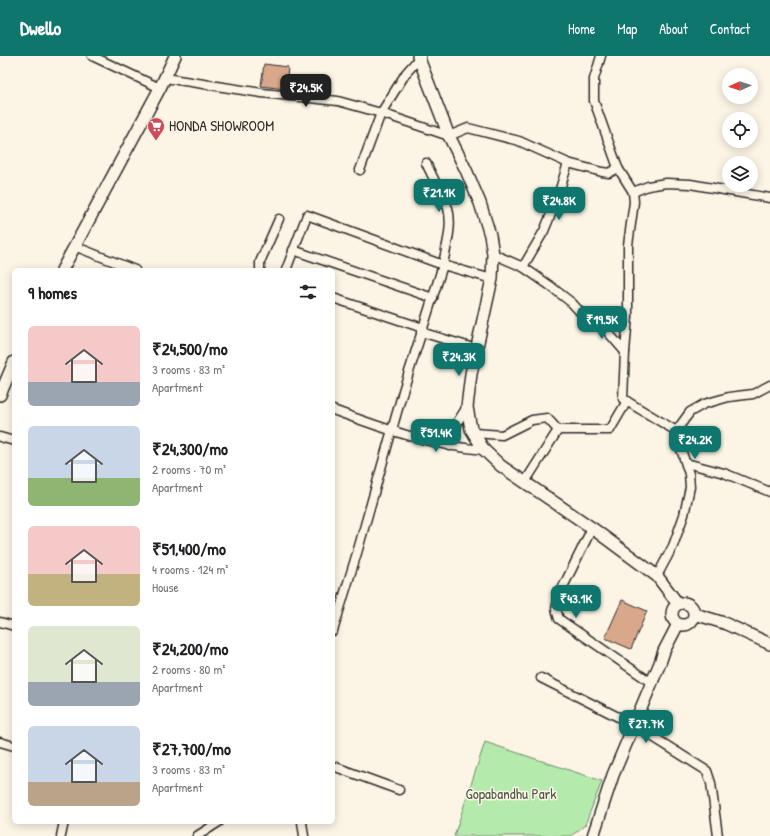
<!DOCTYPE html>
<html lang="en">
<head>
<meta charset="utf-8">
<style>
  :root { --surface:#fff; --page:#f6f6f6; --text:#202124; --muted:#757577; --accent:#0f766e }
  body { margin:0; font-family:"Patrick Hand",sans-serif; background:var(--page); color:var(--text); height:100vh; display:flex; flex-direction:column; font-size:15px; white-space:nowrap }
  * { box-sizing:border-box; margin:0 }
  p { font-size:13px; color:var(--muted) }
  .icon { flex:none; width:22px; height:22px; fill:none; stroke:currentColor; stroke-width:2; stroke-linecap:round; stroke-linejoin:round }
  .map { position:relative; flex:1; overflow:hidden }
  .details { position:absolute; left:12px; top:212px; width:323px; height:556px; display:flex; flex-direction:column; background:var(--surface); border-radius:6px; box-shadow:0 2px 10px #0003 }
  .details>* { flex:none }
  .needle { width:26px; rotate:266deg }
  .fabs { position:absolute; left:722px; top:12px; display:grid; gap:8px }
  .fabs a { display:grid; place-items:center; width:36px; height:36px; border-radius:50%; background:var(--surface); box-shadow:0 2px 10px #0003; font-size:20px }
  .price { position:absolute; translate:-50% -34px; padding:0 9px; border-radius:8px; background:var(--accent); color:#fff; font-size:13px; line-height:26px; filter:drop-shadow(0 1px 2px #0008) }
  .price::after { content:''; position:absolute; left:50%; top:24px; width:12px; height:9px; margin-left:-6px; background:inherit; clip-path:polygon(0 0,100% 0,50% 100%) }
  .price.selected { background:#222; color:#fff }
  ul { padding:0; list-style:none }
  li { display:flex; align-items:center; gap:12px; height:100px; padding:0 16px }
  li span { display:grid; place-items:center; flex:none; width:112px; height:80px; border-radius:6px; color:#555 }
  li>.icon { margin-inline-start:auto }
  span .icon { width:48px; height:48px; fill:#fffc; stroke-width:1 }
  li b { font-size:17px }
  h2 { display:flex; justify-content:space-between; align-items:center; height:48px; padding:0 16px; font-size:17px }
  header { display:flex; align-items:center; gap:24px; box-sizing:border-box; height:56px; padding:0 20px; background:var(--accent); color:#fff }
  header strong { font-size:19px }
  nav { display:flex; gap:22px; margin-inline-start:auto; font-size:14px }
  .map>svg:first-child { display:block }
</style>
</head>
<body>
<header>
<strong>Dwello</strong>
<nav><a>Home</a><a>Map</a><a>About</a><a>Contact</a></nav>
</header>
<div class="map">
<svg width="770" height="780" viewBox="0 0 770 780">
  <rect width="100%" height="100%" fill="#fcf5e5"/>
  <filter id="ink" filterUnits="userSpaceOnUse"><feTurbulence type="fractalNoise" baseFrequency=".025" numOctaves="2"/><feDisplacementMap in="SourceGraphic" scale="8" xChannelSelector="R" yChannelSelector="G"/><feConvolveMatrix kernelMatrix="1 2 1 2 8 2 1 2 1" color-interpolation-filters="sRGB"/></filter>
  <g filter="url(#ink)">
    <path fill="#b4eaac" stroke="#708a6c" d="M485 686 602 725 585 769 571 780H454Z"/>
    <g fill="#d9a88b" stroke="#2b2b2b">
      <path d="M264 8 288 11 286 33 261 30Z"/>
      <path d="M622 544 647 555 631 593 605 582Z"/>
    </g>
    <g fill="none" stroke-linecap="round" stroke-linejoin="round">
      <g stroke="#2b2b2b" stroke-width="11">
        <g id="minor">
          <path d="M92 0 160 32"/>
          <path d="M601 0 594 23V45L618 112 633 136 634 146 628 189V260L625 296"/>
          <path d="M165 22 262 37 338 45 381 57 449 80 468 72 519 85 568 107 602 116 609 117 618 112"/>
          <path d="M360 114 381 57 406 17 421 0"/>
          <path d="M633 136 648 130 666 127 690 128 770 142"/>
          <path d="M74 190 135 214"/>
          <path d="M293 194 433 242"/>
          <path d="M493 198 523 211 549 229 572 247 581 257 606 274 625 296 623 343 678 376"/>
          <path d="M523 211 544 175 556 146 568 107"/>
          <path d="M260 214V206L279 163"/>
          <path d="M286 214 307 159 443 209C446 190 453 171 448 152L426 107"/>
          <path d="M333 242 423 272"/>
          <path d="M421 276 477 293"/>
          <path d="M333 354C382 372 432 390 484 394"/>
          <path d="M474 377 502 379 532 364 547 362 558 374"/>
          <path d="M0 381 14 385"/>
          <path d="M450 390 458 365 467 351"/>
          <path d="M686 407 724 417 770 436"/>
          <path d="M525 426 558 374H610L627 345"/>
          <path d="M592 472 560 537 556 553 559 563 652 627"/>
          <path d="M657 520 673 490 684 459 690 431 689 418 677 381 679 371 690 356 704 348 729 341 753 338 770 329"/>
          <path d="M0 566 14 570"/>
          <path d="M333 575 357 497 403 335 443 209 492 223"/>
          <path d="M541 622 634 669 707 715 711 727 718 780"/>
          <path d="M0 686 14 690"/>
          <path d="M333 710 399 734"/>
          <path d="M302 766 304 780"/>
          <path d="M61 780 64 766"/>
          <path d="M197 780 219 766"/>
        </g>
      </g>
      <g stroke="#2b2b2b" stroke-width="14">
        <g id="secondary">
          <path d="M418 0 449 80 466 114 480 147 490 179 493 198 492 223 471 318 467 351 471 373 484 394 501 410 592 472 657 520 678 548"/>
          <path d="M62 214 160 32 175 0"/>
          <path d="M0 339 14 306"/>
          <circle cx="683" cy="558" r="11"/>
          <path d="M695 558 724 567 770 588"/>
          <path d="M593 780 613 719 660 607 664 595 678 568"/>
        </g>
      </g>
      <use href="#minor" stroke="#fcf5e5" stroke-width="8"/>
      <use href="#secondary" stroke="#fcf5e5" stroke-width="11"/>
    </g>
  </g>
  <defs>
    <g id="supermarket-pin" transform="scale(0.9)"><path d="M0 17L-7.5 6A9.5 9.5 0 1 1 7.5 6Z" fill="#d1495b" stroke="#fcf5e5"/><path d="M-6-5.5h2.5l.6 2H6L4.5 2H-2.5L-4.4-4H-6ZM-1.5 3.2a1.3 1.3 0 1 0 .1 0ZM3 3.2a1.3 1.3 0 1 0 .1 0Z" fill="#fff"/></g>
  </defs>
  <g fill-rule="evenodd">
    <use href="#supermarket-pin" x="156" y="70"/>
  </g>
  <g text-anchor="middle" stroke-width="3" stroke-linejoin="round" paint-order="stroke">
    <g font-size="15" fill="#2b2b2b" stroke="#fcf5e5" text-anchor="start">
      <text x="169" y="75">HONDA SHOWROOM</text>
    </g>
    <g font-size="15" fill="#4d5b4b" stroke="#fcf5e5">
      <text x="511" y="743">Gopabandhu Park</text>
    </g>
  </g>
</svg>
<div class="fabs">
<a><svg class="needle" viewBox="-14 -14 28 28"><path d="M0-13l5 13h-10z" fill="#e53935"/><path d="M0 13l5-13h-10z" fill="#757577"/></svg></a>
<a><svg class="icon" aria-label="locate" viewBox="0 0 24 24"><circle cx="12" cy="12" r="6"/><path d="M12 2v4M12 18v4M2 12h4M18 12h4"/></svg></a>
<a><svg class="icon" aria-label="layers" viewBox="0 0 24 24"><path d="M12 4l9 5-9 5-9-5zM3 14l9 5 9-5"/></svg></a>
</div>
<b class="price selected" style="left:306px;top:52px">₹24.5K</b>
<b class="price" style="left:439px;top:157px">₹21.1K</b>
<b class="price" style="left:559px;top:165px">₹24.8K</b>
<b class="price" style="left:602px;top:284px">₹19.5K</b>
<b class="price" style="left:459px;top:321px">₹24.3K</b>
<b class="price" style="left:436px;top:397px">₹51.4K</b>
<b class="price" style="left:695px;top:404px">₹24.2K</b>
<b class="price" style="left:576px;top:563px">₹43.1K</b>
<b class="price" style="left:646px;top:688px">₹27.7K</b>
<section class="details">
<h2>9 homes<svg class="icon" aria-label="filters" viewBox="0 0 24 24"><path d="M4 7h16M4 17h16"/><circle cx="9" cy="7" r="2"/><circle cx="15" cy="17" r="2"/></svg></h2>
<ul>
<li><span style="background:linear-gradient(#f6c9c9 70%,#9aa5b1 0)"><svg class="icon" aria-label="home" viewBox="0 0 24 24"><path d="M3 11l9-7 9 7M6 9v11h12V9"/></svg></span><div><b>₹24,500/mo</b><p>3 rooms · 83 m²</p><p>Apartment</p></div></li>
<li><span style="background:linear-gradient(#c9d6e8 65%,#8fb573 0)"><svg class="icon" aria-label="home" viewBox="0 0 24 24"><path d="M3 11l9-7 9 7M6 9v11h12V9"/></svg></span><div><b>₹24,300/mo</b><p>2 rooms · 70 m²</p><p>Apartment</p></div></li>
<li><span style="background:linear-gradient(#f6c9c9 60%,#c2b280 0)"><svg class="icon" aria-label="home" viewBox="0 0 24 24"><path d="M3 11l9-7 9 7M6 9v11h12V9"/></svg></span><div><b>₹51,400/mo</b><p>4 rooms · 124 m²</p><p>House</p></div></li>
<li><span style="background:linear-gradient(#dfe7d0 70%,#9aa5b1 0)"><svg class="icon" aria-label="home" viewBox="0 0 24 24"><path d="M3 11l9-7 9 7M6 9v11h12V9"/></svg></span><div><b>₹24,200/mo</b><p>2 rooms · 80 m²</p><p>Apartment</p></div></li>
<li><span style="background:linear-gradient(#c9d6e8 70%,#b9a48a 0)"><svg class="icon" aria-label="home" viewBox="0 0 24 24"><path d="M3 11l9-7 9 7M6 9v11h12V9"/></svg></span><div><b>₹27,700/mo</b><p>3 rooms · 83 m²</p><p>Apartment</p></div></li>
</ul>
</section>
</div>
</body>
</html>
